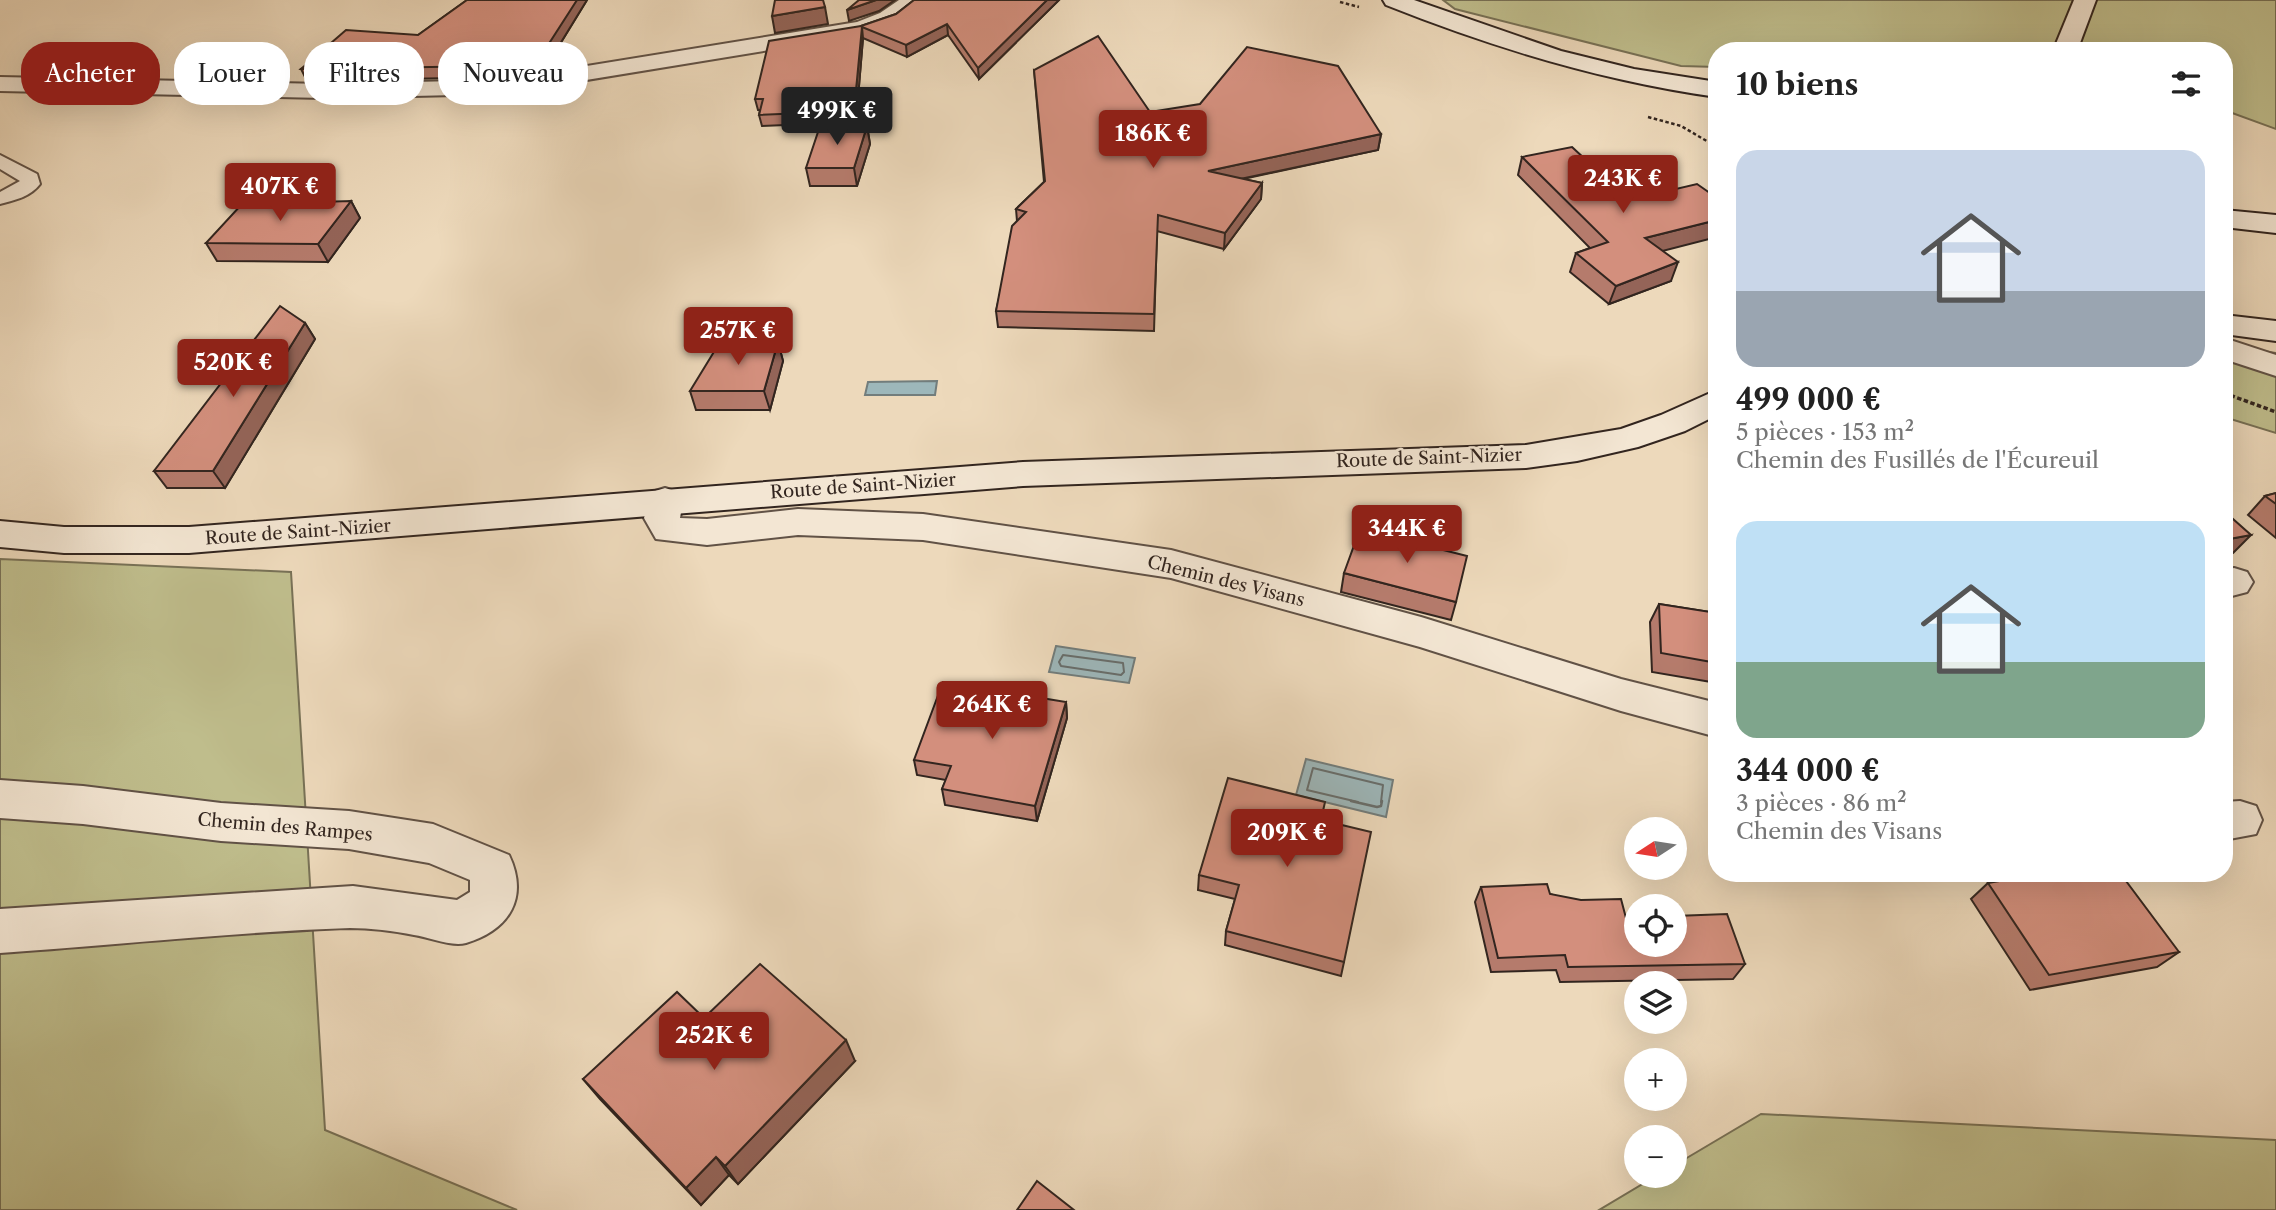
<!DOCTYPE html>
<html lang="fr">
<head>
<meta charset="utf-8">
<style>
  :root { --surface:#fff; --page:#f6f6f6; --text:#222; --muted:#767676; --accent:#8f2418 }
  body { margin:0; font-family:"Libre Caslon Text",serif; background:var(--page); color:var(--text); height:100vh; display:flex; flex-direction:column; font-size:26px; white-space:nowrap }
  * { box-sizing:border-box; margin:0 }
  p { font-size:23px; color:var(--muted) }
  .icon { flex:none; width:38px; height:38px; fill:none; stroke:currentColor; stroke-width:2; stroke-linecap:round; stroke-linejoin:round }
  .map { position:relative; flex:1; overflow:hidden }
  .drawer { position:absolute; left:1708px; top:42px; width:525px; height:840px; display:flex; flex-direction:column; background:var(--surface); border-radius:28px; box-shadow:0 7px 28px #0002 }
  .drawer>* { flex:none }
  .top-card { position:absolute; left:21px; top:42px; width:665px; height:63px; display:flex; gap:14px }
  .needle { width:46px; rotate:258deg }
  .fabs { position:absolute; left:1624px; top:817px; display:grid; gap:14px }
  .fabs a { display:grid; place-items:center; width:63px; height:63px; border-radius:50%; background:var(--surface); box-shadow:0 7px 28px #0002; font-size:35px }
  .price { position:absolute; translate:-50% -60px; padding:0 16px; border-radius:7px; background:var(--accent); color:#fff; font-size:23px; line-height:46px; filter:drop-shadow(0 2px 4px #0008) }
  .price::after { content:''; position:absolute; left:50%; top:42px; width:21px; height:16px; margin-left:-10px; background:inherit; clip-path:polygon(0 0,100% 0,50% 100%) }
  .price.on { background:#222; color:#fff }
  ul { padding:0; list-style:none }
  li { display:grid; align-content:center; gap:14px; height:371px; padding:0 28px }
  li span { display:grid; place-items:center; height:217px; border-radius:21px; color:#555 }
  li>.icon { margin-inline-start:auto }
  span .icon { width:126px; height:126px; fill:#fffc; stroke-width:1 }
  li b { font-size:30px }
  h2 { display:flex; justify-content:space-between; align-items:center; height:84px; padding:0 28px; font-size:30px }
  .pill { padding:0 24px; border-radius:28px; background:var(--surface); box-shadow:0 7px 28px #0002; font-size:24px; line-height:63px }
  .pill.on { background:var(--accent); color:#fff }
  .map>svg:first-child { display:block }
</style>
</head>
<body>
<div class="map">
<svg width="2276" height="1210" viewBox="0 0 2276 1210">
  <rect width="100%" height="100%" fill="#edd9bb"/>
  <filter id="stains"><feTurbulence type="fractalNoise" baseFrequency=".00286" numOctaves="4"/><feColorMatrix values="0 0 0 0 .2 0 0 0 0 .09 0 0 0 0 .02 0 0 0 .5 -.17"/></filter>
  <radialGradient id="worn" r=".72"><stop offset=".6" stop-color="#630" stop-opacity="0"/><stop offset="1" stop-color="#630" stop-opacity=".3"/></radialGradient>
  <g fill="#bfbd8c" stroke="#787156" stroke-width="2">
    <path d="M1443 0H2276V129L2224 110V51H1717V67L1681 66 1455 9Z"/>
    <path d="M2224 345 2276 353V433L2224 417Z"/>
    <path d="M0 559 291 572 325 1130 517 1210H0Z"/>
    <path d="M1761 1114 2276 1140V1210H1599L1656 1176H1675V1165Z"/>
  </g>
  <g fill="#9db7ba" stroke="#727d7c" stroke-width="2">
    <path d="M937 381 935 395H865L868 382Z"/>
    <path d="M1056 646 1135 658 1129 683 1049 672Z"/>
    <path d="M1306 759 1393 780 1386 817 1296 795Z"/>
  </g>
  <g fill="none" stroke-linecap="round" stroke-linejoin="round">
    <g stroke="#686e6c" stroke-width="2">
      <path d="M1063 655 1123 663 1124 672 1121 675 1061 666 1059 662Z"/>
      <path d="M1358 802 1307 790 1313 768 1383 785 1381 802"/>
    </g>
    <path stroke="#686e6c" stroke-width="2.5" d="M1351 801 1377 807 1381 806 1382 801"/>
    <g stroke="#615246" stroke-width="4">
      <path id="lane" d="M0 155 37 174 40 184C30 197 15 200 0 204V192L20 181 0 169Z"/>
    </g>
    <g stroke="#615246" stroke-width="4">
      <g id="street">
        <path d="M899 0H925L896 23 862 35 501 94 324 98 0 91V77L324 84 501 80 857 22 880 13Z"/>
        <path d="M2224 338 2276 355V376L2224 359Z"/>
        <path d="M665 488 678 492 683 501 680 518 707 519 798 509 923 514 1171 550 1421 617 1621 679 1717 703V737L1621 711 1420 647 1171 578 923 540 798 535 707 545 656 539 644 518 652 492Z"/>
        <path d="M2234 568 2247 572 2253 582 2247 592 2224 598V570Z"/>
        <path d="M0 780 83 786 221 803 349 811 433 824 509 855C529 897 510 930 466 943 451 947 428 937 414 935 394 931 370 928 350 928 234 932 116 945 0 953V909L353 886 457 900 470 892V880L429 863 349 849 221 841 83 824 0 818Z"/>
        <path d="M2240 801 2256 806 2262 820 2256 834 2224 840V802Z"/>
      </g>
    </g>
    <g stroke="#32251f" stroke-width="4">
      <g id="secondary">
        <path d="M1383 0H1414L1561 51 1634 69 1717 82V97C1602 81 1494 48 1386 5Z"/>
        <path d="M2074 0H2096L2077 51H2053Z"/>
        <path d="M2224 210 2276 215V233L2224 227Z"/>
        <path d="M2224 315 2276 321V341L2224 334Z"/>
        <path d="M1717 390V415L1685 431 1638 447 1577 461 1526 468 1023 486 189 553H64L0 547V521L64 527H189L1023 462 1526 445 1621 429 1661 415Z"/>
      </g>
    </g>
    <g stroke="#32251f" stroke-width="2.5" stroke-dasharray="3.5 2.5" stroke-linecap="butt">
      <path d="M1340 2 1359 7"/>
      <path d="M1648 117 1681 126 1717 147"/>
    </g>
    <path stroke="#32251f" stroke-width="3.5" stroke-dasharray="4.5 2.5" stroke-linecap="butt" d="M2224 393 2276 412"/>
    <use href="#lane" fill="#f3e6d3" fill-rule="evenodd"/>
    <use href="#street" fill="#f3e6d3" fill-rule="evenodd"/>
    <use href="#secondary" fill="#f3e6d3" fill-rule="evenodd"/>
  </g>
  <g fill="#b57b6c" stroke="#32251f" stroke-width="2">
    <path d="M467 0H587L544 70 501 77 307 81 301 69 418 35Z"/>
    <path d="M914 0H1059L979 79 948 35 907 57 863 38 856 122 762 126 759 115 760 110H758L755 99 861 26 896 14Z"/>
    <path d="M1034 70 1150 112 1381 134 1378 150 1243 179 1262 183 1261 199 1224 249 1157 231 1154 331 998 327 996 311 1017 221 1016 209 1044 182Z"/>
    <path d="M867 126 870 144 857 186H810L806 168Z"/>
    <path d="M1522 157 1662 251 1671 281 1609 304 1570 272 1576 253 1590 248 1518 175Z"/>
    <path d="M351 201 360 218 328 262 217 261 206 243Z"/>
    <path d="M305 323 315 339 225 488H167L154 471Z"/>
    <path d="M778 342 783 361 770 410H696L690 391Z"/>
    <path d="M2276 493V538L2248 515 2265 496Z"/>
    <path d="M1344 573 1456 602 1451 620 1341 592Z"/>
    <path d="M1659 604 1717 613V683L1652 672 1650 622Z"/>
    <path d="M1066 702 1067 718 1037 821 945 805 942 789 946 780 917 775 914 760Z"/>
    <path d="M1321 820 1344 962 1341 976 1225 945 1226 931 1235 899 1198 890 1199 875Z"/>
    <path d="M1988 883 2179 952 2157 967 2030 990 1971 899Z"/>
    <path d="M1481 887 1550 894 1626 918 1745 964 1733 979 1560 982 1556 970 1491 972 1475 902Z"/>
    <path d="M704 1018 855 1061 738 1184 729 1175 701 1205 600 1099 583 1079Z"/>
  </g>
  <g fill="#946458" stroke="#32251f" stroke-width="2">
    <path d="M577 0H587L544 70 501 77 496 66Z"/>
    <path d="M876 0H895L879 11 849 21 847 10Z"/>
    <path d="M1047 0H1059L979 79 978 68Z"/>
    <path d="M825 7 828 24 775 33 772 16Z"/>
    <path d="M947 24 948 35 907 57 906 45Z"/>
    <path d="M862 27 863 38 856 122 854 111Z"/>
    <path d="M867 126 870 144 857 186 854 168Z"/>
    <path d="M1381 134 1378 150 1207 186 1208 171Z"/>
    <path d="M1262 183 1261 199 1224 249 1225 233Z"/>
    <path d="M351 201 360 218 328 262 318 244Z"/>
    <path d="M1717 220V237L1639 257 1645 238Z"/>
    <path d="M1678 262 1671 281 1609 304 1616 286Z"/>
    <path d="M305 323 315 339 225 488 213 471Z"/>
    <path d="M778 342 783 361 770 410 764 391Z"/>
    <path d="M2251 535 2233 553 2224 555V540Z"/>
    <path d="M1066 702 1067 718 1037 821 1035 806Z"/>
    <path d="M846 1040 855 1061 738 1184 725 1166Z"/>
    <path d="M716 1157 729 1175 701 1205 686 1188Z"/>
  </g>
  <g fill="#d38f7d" stroke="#32251f" stroke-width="2">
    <path d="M467 0H577L539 59 496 66 301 69 346 30 418 35Z"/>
    <path d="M775 0H823L825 7 772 16Z"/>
    <path d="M859 0H876L847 10Z"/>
    <path d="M914 0H1047L978 68 947 24 906 45 862 27 854 111 759 115 763 99H755L769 41 861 26 896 14Z"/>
    <path d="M1098 36 1150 112 1200 104 1247 47 1338 66 1381 134 1208 171 1262 183 1225 233 1158 215 1154 314 996 311 1012 226 1026 212 1016 209 1045 181 1034 70Z"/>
    <path d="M820 126H867L854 168H806Z"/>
    <path d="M1572 147 1629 200 1697 184 1717 198V220L1645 238 1678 262 1616 286 1576 253 1608 242 1522 157Z"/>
    <path d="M351 201 318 244 206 243 242 204Z"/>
    <path d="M280 306 305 323 213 471H154Z"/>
    <path d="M720 342H778L764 391H690Z"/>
    <path d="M2276 493V504L2265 496Z"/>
    <path d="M2224 511 2251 535 2224 540Z"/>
    <path d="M1360 529 1467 556 1456 602 1344 573Z"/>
    <path d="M1659 604 1717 613V663L1661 653Z"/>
    <path d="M943 682 1066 702 1035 806 942 789 951 766 914 760Z"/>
    <path d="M1228 778 1325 802 1321 820 1371 832 1344 962 1226 931 1239 885 1199 875Z"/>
    <path d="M2046 873H2120L2179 952 2049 975 1988 883Z"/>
    <path d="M1547 884 1550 894 1581 900 1621 899 1626 918H1636V945H1675V916L1727 914 1745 964 1568 967 1565 955 1498 958 1481 887Z"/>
    <path d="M760 964 846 1040 725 1166 716 1157 686 1188 583 1079 677 992 704 1018Z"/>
    <path d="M1037 1181 1074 1210H1017Z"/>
  </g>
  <g text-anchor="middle" stroke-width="5" stroke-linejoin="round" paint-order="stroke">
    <g font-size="18" fill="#32251f" stroke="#f3e6d3">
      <text transform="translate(1429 458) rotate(-2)" y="6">Route de Saint-Nizier</text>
      <text transform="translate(863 486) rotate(-4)" y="6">Route de Saint-Nizier</text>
      <text transform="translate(298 532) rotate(-4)" y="6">Route de Saint-Nizier</text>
      <text transform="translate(1226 581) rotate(14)" y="6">Chemin des Visans</text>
      <text transform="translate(285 827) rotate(5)" y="6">Chemin des Rampes</text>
    </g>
  </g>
  <rect width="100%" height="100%" filter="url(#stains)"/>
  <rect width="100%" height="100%" fill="url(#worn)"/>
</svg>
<div class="fabs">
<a><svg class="needle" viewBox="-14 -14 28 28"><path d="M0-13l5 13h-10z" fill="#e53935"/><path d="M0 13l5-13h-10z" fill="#767676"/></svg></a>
<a><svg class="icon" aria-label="locate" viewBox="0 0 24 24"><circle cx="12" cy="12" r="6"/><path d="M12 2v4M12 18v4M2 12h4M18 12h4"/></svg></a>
<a><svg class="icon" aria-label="layers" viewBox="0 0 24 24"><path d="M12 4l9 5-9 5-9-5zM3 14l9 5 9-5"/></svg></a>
<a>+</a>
<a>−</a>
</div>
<b class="price on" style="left:837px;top:147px">499K €</b>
<b class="price" style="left:1153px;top:170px">186K €</b>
<b class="price" style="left:1623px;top:215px">243K €</b>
<b class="price" style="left:280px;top:223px">407K €</b>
<b class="price" style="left:738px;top:367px">257K €</b>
<b class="price" style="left:233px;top:399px">520K €</b>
<b class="price" style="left:1407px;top:565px">344K €</b>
<b class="price" style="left:992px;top:741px">264K €</b>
<b class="price" style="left:1287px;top:869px">209K €</b>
<b class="price" style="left:714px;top:1072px">252K €</b>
<div class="top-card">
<a class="pill on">Acheter</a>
<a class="pill">Louer</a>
<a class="pill">Filtres</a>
<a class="pill">Nouveau</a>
</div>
<section class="drawer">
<h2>10 biens<svg class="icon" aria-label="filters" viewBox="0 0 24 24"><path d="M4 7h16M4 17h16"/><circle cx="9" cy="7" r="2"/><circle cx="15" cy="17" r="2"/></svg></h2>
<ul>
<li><span style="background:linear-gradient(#c9d6e8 65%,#9aa5b1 0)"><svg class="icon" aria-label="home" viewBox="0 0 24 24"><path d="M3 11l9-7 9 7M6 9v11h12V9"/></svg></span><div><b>499 000 €</b><p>5 pièces · 153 m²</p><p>Chemin des Fusillés de l'Écureuil</p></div></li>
<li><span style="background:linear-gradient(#bfe0f5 65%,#7fa58c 0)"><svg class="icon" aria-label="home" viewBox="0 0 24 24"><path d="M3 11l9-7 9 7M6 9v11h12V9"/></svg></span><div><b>344 000 €</b><p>3 pièces · 86 m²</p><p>Chemin des Visans</p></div></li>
</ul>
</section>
</div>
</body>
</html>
